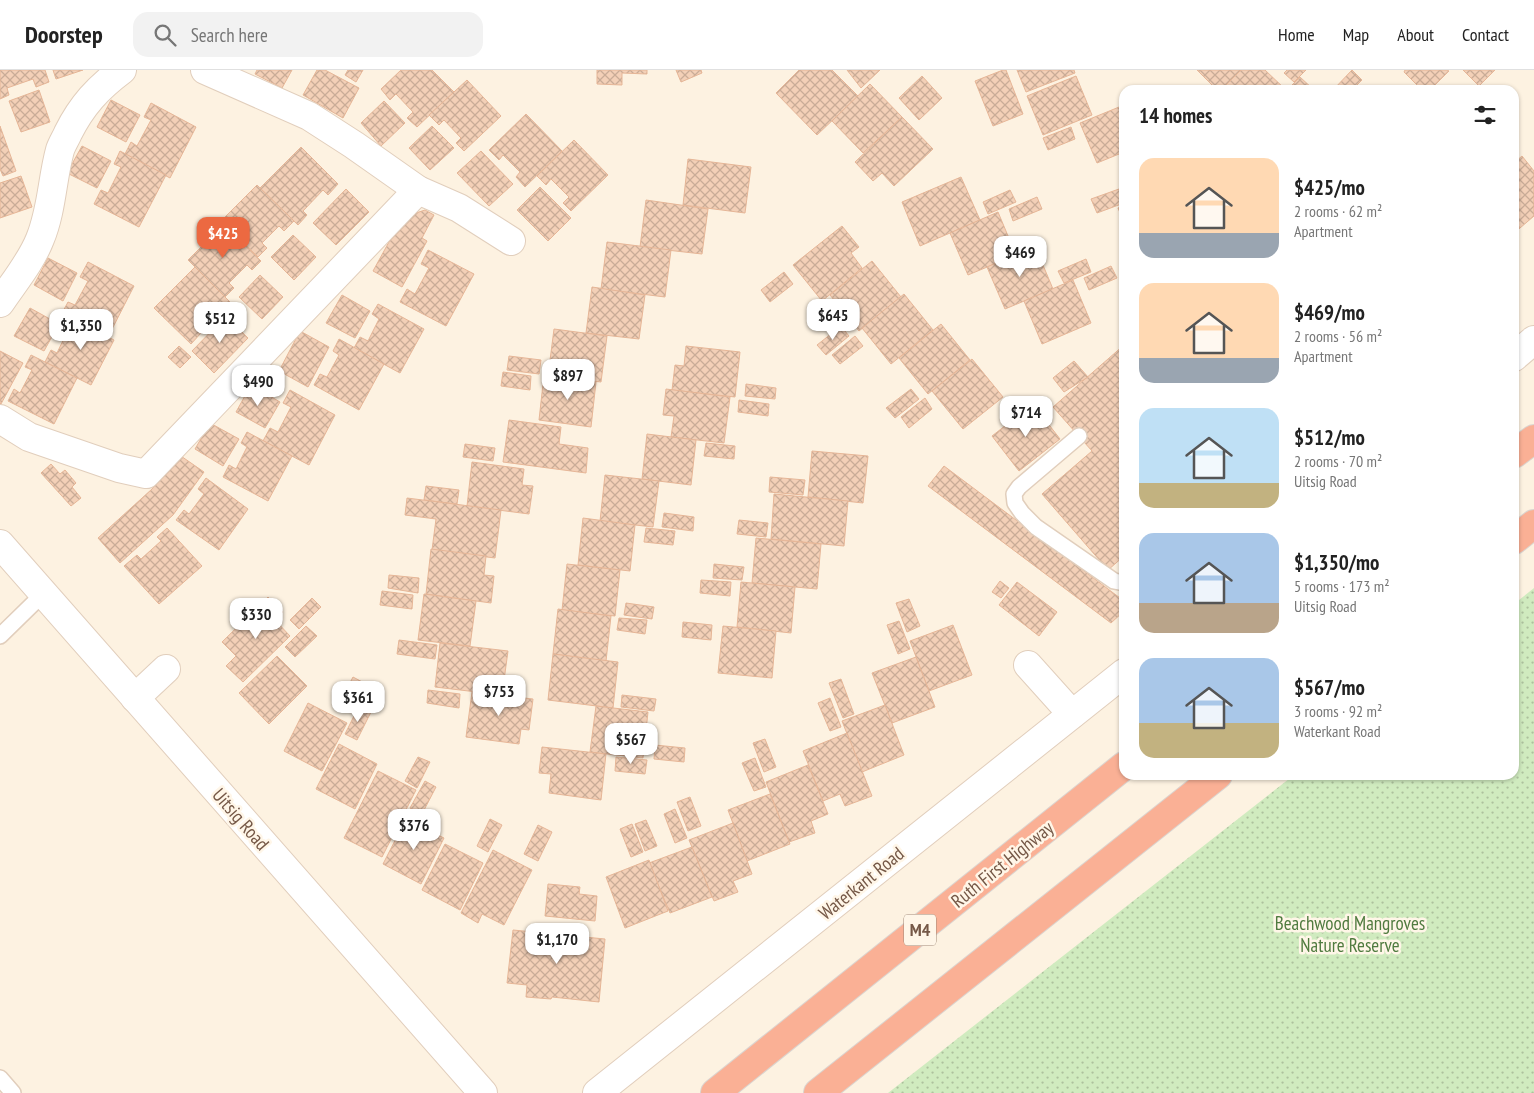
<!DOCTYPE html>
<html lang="en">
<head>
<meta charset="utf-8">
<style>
  :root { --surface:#fff; --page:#f2f2f2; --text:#222; --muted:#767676; --line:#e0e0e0; --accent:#ec6941 }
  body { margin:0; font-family:"PT Sans Narrow",sans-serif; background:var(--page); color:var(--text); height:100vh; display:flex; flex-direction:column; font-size:19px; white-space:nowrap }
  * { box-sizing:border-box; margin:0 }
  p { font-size:16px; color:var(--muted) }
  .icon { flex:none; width:28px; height:28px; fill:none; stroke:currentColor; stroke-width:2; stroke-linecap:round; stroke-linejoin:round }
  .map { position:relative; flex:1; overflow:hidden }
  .drawer { position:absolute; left:1119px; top:15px; width:400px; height:695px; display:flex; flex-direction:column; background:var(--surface); border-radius:15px; box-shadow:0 1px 4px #0004 }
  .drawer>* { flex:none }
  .price { position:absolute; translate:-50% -42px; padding:0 11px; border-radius:10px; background:#fff; color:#222; font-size:16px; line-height:32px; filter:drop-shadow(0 1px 2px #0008) }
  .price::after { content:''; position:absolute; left:50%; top:30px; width:15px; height:11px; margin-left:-8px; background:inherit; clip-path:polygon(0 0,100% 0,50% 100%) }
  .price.current { background:var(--accent); color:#fff }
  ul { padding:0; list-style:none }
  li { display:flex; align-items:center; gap:15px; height:125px; padding:0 20px }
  li span { display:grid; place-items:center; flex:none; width:140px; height:100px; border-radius:15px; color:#555 }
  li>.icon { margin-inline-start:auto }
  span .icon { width:60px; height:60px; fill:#fffc; stroke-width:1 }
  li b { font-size:21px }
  h2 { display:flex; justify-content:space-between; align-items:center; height:60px; padding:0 20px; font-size:21px }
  header { display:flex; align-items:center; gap:30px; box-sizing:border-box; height:70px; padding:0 25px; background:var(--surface); border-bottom:1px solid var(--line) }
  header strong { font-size:24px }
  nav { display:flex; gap:28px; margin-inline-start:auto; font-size:18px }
  .search { width:350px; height:45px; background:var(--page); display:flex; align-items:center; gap:12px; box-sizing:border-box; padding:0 18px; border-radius:15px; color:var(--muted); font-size:19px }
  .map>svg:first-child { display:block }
</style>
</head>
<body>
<header>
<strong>Doorstep</strong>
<div class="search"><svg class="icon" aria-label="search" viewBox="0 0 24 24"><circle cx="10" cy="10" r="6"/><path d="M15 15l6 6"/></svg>Search here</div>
<nav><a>Home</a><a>Map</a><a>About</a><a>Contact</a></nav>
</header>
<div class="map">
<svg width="1534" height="1023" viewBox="0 0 1534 1023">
  <defs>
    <pattern id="green-dots" width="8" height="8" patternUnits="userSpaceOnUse" patternTransform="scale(1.25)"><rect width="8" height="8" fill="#d0ebbf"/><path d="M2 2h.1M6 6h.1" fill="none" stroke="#adc19d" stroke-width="1.8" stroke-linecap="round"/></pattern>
    <pattern id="building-cross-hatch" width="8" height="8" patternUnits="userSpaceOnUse" patternTransform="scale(1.25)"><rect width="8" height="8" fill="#f3d0b7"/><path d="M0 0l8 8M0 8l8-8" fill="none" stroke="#c9ac97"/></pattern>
  </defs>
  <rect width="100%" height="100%" fill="#fdf2e1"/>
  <path fill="url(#green-dots)" d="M1534 518V1023H888L1294 705H1514V534Z"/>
  <g fill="url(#building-cross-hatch)" stroke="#e6b697">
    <path d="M0 0H45L49 12 36 17 33 9 7 18 9 25 0 29Z"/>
    <path d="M53 0H83L56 9Z"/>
    <path d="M257 0H292L282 18 255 4Z"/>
    <path d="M317 0H325L359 18 343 48 303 25Z"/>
    <path d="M348 0H363L356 12 345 5Z"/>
    <path d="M401 0H432L454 22 417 57 407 48 413 42 396 24 390 30 381 19Z"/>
    <path d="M597 0H647V4L622 3V15L597 14Z"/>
    <path d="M676 0H701L702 3 681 12Z"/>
    <path d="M799 0H832L858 26 817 65 776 23Z"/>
    <path d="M847 0H880L861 18Z"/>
    <path d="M1003 0H1006L1023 44 993 56 975 11Z"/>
    <path d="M1017 0H1074L1075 3 1026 22Z"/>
    <path d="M1197 0H1241L1221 20H1217Z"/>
    <path d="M1241 0H1265L1286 20H1221Z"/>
    <path d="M1287 0H1306L1294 12 1284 3Z"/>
    <path d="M1352 0 1362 10 1352 20H1333Z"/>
    <path d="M1405 0H1447L1449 1 1430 20H1422L1404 2Z"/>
    <path d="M1463 0H1495L1479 16Z"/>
    <path d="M922 6 942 28 919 50 899 28Z"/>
    <path d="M1076 6 1092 45 1043 65 1027 26Z"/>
    <path d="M1300 7 1314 20H1287Z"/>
    <path d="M467 10 501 46 464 81 456 73 461 68 444 50 439 55 429 45Z"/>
    <path d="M870 14 902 47 863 83 832 51Z"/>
    <path d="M39 20 50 52 21 62 9 31Z"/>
    <path d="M111 30 140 45 126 72 97 57Z"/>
    <path d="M384 31 405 53 381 76 361 53Z"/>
    <path d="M151 33 196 57 170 108 125 84 131 72 137 76 151 50 144 47Z"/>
    <path d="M1124 35V82L1097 93 1080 53Z"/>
    <path d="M526 44 562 81 525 117 516 107 520 102 503 85 499 90 489 80Z"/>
    <path d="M902 47 933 79 894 116 882 103 873 111 855 92Z"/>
    <path d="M0 56 16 101 3 106 0 99Z"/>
    <path d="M432 56 454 78 430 100 409 78Z"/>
    <path d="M1071 57 1075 69 1048 80 1043 68Z"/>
    <path d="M574 70 608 105 571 141 563 133 569 127 551 109 546 115 537 106Z"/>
    <path d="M82 76 111 91 97 118 67 103Z"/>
    <path d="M301 77 338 114 328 125 323 120 303 141 307 145 298 155 260 118Z"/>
    <path d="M120 81 166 105 139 157 94 134 101 120 108 123 121 97 114 94Z"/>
    <path d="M481 81 513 114 489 136 457 103Z"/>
    <path d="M1522 86 1534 101V146L1520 158 1514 150V93Z"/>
    <path d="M688 89 751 97 745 143 683 135Z"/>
    <path d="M21 106 32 137 0 148V113Z"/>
    <path d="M961 107 980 150 920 176 902 132Z"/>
    <path d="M257 115 294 151 284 161 279 156 262 173 267 178 258 187 221 151Z"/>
    <path d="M540 117 571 148 548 171 517 140Z"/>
    <path d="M346 119 369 142 336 175 313 153Z"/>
    <path d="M1119 119 1124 133 1097 143 1091 129Z"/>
    <path d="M1010 120 1016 132 988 144 983 132Z"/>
    <path d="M1037 127 1042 139 1013 151 1009 139Z"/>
    <path d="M646 130 708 139 702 184 640 177Z"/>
    <path d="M1124 135V150H1123L1118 138Z"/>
    <path d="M425 140 434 145 422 168 427 171 402 217 373 201 395 161 396 163 416 143Z"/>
    <path d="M998 142 1016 185 968 205 950 163Z"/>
    <path d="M1514 150 1520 158 1514 163Z"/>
    <path d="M224 154 261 191 252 200 247 195 229 213 234 218 225 227 188 190Z"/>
    <path d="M842 156 859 177 851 183 862 198 822 231 793 195Z"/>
    <path d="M293 165 316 187 294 210 271 187Z"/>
    <path d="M607 172 671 180 665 227 601 219Z"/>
    <path d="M1035 176 1053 219 1005 239 987 197Z"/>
    <path d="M428 180 474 204 446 256 400 232 407 219 415 224 429 198 421 194Z"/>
    <path d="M48 188 77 203 63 231 34 215Z"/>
    <path d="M1086 189 1091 202 1064 213 1058 201Z"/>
    <path d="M872 191 901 227 859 261 830 225Z"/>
    <path d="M88 192 134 216 108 267 62 243 68 232 75 235 88 211 80 207Z"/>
    <path d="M1111 196 1117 208 1089 220 1084 208Z"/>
    <path d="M195 197 231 233 222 242 217 237 196 258 201 263 191 274 154 238Z"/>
    <path d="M784 202 793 214 770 232 761 220Z"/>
    <path d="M260 205 283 227 262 249 239 227Z"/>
    <path d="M1073 210 1091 253 1042 274 1024 231Z"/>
    <path d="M592 217 645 225 639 269 586 263Z"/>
    <path d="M904 224 933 260 891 294 862 258Z"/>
    <path d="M342 225 370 241 355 268 326 253Z"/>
    <path d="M378 234 424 259 400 303 354 278 360 267 368 271 379 249 372 244Z"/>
    <path d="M30 238 59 254 44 281 14 266Z"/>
    <path d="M68 246 114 270 91 315 45 292 51 280 57 283 68 260 62 257Z"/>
    <path d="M226 246 248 268 214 303 192 281Z"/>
    <path d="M941 254 970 290 928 324 899 288Z"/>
    <path d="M841 256 849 266 826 285 817 275Z"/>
    <path d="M554 259 607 266 601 312 548 306Z"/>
    <path d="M300 261 329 277 308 317 279 301Z"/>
    <path d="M855 266 863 276 840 294 832 285Z"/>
    <path d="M339 269 384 294 359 340 314 315 320 304 327 307 339 285 333 281Z"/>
    <path d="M1124 275V486L1108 500 1042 424 1092 381 1053 337Z"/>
    <path d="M179 276 191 287 180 298 168 287Z"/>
    <path d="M686 276 740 282 735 327 672 320 675 295 684 296Z"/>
    <path d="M0 281 23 293 1 334 0 333Z"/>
    <path d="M31 285 77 308 54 354 8 331 14 319 20 323 32 300 25 297Z"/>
    <path d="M509 286 541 290 539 304 507 300Z"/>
    <path d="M972 289 1003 327 963 359 932 321Z"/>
    <path d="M1074 291 1088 307 1064 322 1053 308Z"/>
    <path d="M503 302 531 306 530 320 501 316Z"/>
    <path d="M544 305 596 312 591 357 539 350Z"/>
    <path d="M746 314 776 318 775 329 745 326Z"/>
    <path d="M251 315 280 332 265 358 236 342Z"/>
    <path d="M666 319 730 327 724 373 671 367 674 346 663 345Z"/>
    <path d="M911 319 919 329 895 348 886 338Z"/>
    <path d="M290 320 335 345 309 395 263 371 270 358 278 362 291 337 283 333Z"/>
    <path d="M925 328 932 339 909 358 901 347Z"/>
    <path d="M739 330 769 334 768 346 738 342Z"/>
    <path d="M1033 334 1060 369 1019 401 992 366Z"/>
    <path d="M509 350 561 357 559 374 588 378 586 403 503 392Z"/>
    <path d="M210 353 239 369 223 396 195 379Z"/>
    <path d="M247 362 292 386 268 431 223 407 229 395 236 399 247 377 241 373Z"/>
    <path d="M647 364 696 370 691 415 642 409Z"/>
    <path d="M706 373 735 376 734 389 704 386Z"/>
    <path d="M465 374 495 378 493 391 463 387Z"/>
    <path d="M812 381 868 386 863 433 808 427Z"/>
    <path d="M178 384 204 402 173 445 120 493 98 468 152 419Z"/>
    <path d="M472 392 524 399 522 415 533 416 529 444 467 436Z"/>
    <path d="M51 394 60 404 65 400 76 413 72 417 81 428 71 436 41 403Z"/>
    <path d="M944 396 1124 531V541L1111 553 928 416Z"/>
    <path d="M605 405 659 411 653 457 600 451Z"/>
    <path d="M770 407 805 410 803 425 769 422Z"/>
    <path d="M206 408 248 439 219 480 176 450 184 440 189 444 204 424 198 419Z"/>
    <path d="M426 416 459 420 457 434 424 430Z"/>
    <path d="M774 424 848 431 844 476 771 469Z"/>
    <path d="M407 428 501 440 495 488 432 480 436 449 405 445Z"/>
    <path d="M664 443 694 447 693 461 662 457Z"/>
    <path d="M583 448 635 455 630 501 578 495Z"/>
    <path d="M739 450 768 453 766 467 737 464Z"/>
    <path d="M167 458 202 496 159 534 124 496 137 485 141 489 161 471 157 467Z"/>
    <path d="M646 458 675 461 673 475 644 472Z"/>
    <path d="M756 468 821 474 817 519 752 513Z"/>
    <path d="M431 479 486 486 484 505 494 506 491 533 426 524Z"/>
    <path d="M567 494 620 500 615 546 562 540Z"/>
    <path d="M714 494 744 497 742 510 713 508Z"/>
    <path d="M389 505 419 508 418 523 388 518Z"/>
    <path d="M701 510 731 512 730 526 700 523Z"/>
    <path d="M1000 511 1009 518 1001 528 992 522Z"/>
    <path d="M741 512 795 517 791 563 737 557Z"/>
    <path d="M1017 512 1057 542 1039 566 999 535Z"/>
    <path d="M382 521 413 525 412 539 380 535Z"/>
    <path d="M424 524 476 531 470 576 418 570Z"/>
    <path d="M268 527 283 542 275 550 290 566 243 612 226 596 236 586 222 572Z"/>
    <path d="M312 528 321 537 299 559 290 550Z"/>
    <path d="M909 529 920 556 907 562 896 533Z"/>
    <path d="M626 533 654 537 652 549 624 545Z"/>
    <path d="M558 539 611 546 606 591 553 584Z"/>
    <path d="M619 548 647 550 645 564 617 560Z"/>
    <path d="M899 551 910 579 898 584 887 555Z"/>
    <path d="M683 552 712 555 711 570 682 567Z"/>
    <path d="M953 555 972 605 929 621 910 571Z"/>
    <path d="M306 556 317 566 295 587 285 577Z"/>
    <path d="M723 556 776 561 772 608 718 603Z"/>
    <path d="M399 570 437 575 435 589 397 584Z"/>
    <path d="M440 573 508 581 502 625 435 617Z"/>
    <path d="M553 584 618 592 613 638 548 630Z"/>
    <path d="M277 586 307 616 269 654 239 623Z"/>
    <path d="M916 587 935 637 892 653 872 603Z"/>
    <path d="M353 607 366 614 352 643 338 635Z"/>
    <path d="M841 609 854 644 843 648 829 613Z"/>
    <path d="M428 620 460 624 459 638 427 633Z"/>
    <path d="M472 622 533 629 529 660 521 659 519 674 466 667Z"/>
    <path d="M622 625 656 629 654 641 621 637Z"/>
    <path d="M830 628 841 657 830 661 818 633Z"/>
    <path d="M308 633 347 653 322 701 284 681Z"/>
    <path d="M885 635 904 685 862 702 842 651Z"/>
    <path d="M359 636 371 642 357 670 345 664Z"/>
    <path d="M596 636 648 642 643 688 590 682Z"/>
    <path d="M847 663 872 726 845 736 840 724 823 731 803 681Z"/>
    <path d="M765 669 776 697 764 702 753 673Z"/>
    <path d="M339 674 377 694 355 739 316 719Z"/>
    <path d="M655 675 685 678 684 692 654 689Z"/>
    <path d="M542 677 606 684 601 730 549 723 551 704 539 703Z"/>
    <path d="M418 687 430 692 417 718 405 711Z"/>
    <path d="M616 687 647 690 645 704 615 701Z"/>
    <path d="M755 688 766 717 754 721 742 693Z"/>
    <path d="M808 695 828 744 811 751 815 763 789 772 766 712Z"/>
    <path d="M378 701 416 720 382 787 344 768Z"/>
    <path d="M425 711 436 717 422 744 410 738Z"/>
    <path d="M770 724 790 774 747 791 728 740Z"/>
    <path d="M690 727 701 756 688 761 677 732Z"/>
    <path d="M675 739 687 768 675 773 664 744Z"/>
    <path d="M406 749 444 768 421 814 383 794Z"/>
    <path d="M490 749 502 755 488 782 477 776Z"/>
    <path d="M646 750 657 776 645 781 635 754Z"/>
    <path d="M733 753 752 804 733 811 738 822 714 831 689 770Z"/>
    <path d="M632 754 643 782 631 787 620 759Z"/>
    <path d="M538 755 552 762 538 791 524 784Z"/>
    <path d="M445 774 483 793 460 840 422 820Z"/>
    <path d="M692 777 712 827 670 843 649 793Z"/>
    <path d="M493 780 532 800 504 855 482 844 478 853 461 843Z"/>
    <path d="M649 790 668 841 625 858 606 807Z"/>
    <path d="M548 814 580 817 579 824 597 826 595 851 545 846Z"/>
    <path d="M513 860 605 869 599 932 552 927 551 929 526 927 527 915 507 913Z"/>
  </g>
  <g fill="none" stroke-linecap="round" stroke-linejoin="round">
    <g stroke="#e1cebc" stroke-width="18">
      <g id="service">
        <path d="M1079 366 1019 417 1014 424 1015 433 1022 443 1036 457 1114 511 1124 513"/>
        <path d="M0 566 43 524"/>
        <path d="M0 1008 13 1023"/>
      </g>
    </g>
    <g stroke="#e1cebc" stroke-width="30">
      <g id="minor">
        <path d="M205 0 309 46 354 75 418 120 459 138 511 171"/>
        <path d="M0 233C14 212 31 192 40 169 52 140 52 109 60 80 62 74 66 68 68 63 82 35 98 18 122 0"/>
        <path d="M1514 287 1534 270"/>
        <path d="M0 349 29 367 119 398 146 404 418 120"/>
        <path d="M0 474 483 1023"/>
        <path d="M1028 595 1072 644"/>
        <path d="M135 628 166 599"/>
        <path d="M597 1023 1124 603"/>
      </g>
    </g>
    <g stroke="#dbd4cf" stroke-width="30">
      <g id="motorway">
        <path d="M1514 384 1534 369"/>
        <path d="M1514 470 1534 454"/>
        <path d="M715 1023 1124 696"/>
        <path d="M818 1023 1218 705"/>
      </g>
    </g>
    <use href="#service" stroke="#fff" stroke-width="15"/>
    <use href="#minor" stroke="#fff" stroke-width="28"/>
    <use href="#motorway" stroke="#fab095" stroke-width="28"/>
  </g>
  <g text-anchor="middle" stroke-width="5" stroke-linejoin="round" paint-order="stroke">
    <rect fill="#fff6e8" stroke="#9e8777" stroke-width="1" x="904" y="844.5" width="32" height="31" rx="4"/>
    <g font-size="18" font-weight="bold" fill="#755847">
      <text x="920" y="866">M4</text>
    </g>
    <g font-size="19" fill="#755847" stroke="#fff6e8">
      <text transform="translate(241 749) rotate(49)" y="7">Uitsig Road</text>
      <text transform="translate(1002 794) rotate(-39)" y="7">Ruth First Highway</text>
      <text transform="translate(861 813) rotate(-39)" y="7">Waterkant Road</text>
    </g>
    <g font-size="19" fill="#507b3f" stroke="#fff6e8">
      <text x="1350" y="860">Beachwood Mangroves<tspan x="1350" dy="22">Nature Reserve</tspan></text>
    </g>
  </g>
</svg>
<b class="price current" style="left:223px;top:189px">$425</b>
<b class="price" style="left:1020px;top:208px">$469</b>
<b class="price" style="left:833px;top:271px">$645</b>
<b class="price" style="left:220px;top:274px">$512</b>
<b class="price" style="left:81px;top:281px">$1,350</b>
<b class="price" style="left:568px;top:331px">$897</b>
<b class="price" style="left:258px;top:337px">$490</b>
<b class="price" style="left:1026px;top:368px">$714</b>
<b class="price" style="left:256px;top:570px">$330</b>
<b class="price" style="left:499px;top:647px">$753</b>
<b class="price" style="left:358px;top:653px">$361</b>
<b class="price" style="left:631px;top:695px">$567</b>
<b class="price" style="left:414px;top:781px">$376</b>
<b class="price" style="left:557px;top:895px">$1,170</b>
<section class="drawer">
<h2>14 homes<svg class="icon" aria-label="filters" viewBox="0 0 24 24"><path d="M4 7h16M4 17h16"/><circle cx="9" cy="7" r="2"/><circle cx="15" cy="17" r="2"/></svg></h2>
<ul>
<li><span style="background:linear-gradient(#ffd9b3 75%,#9aa5b1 0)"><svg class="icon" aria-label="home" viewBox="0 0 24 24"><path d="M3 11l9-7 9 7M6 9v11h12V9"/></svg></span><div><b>$425/mo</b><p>2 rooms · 62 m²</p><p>Apartment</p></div></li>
<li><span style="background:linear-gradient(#ffd9b3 75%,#9aa5b1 0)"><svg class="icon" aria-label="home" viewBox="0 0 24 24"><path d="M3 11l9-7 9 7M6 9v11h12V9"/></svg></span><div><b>$469/mo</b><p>2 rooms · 56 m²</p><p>Apartment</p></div></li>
<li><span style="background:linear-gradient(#bfe0f5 75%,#c2b280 0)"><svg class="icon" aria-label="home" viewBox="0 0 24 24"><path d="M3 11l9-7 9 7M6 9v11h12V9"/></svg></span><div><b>$512/mo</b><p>2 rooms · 70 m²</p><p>Uitsig Road</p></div></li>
<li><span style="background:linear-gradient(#a9c7e8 70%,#b9a48a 0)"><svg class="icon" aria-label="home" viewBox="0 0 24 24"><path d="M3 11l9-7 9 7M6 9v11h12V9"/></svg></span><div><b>$1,350/mo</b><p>5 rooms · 173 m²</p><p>Uitsig Road</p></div></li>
<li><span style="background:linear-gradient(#a9c7e8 65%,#c2b280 0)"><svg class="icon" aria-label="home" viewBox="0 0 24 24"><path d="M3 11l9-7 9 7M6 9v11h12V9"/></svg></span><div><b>$567/mo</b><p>3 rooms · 92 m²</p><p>Waterkant Road</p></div></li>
</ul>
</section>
</div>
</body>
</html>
